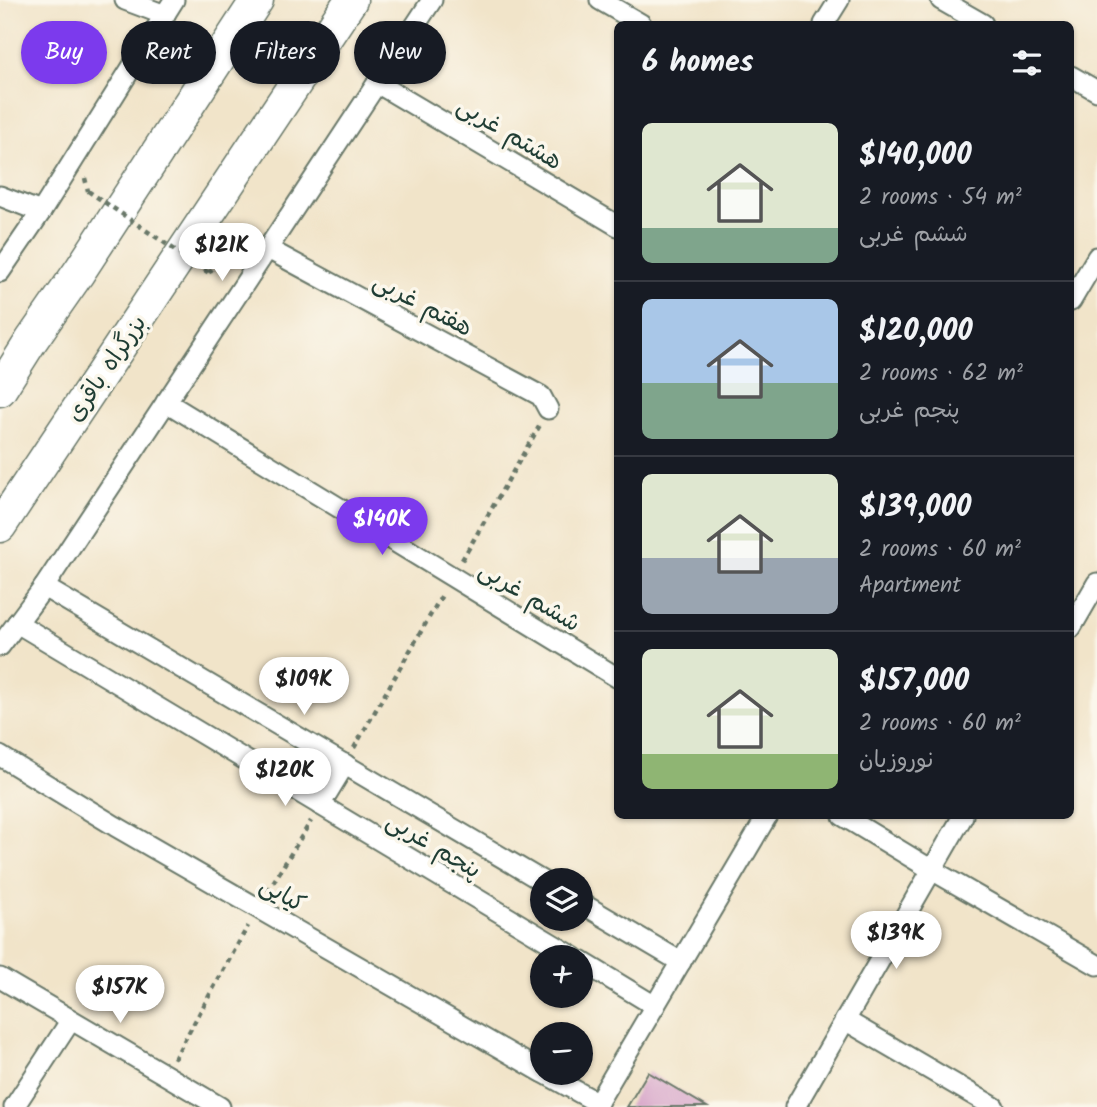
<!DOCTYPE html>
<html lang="en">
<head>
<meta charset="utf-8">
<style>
  :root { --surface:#171b24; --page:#20242c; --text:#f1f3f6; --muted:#9ea1a6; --line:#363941; --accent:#7c3aed }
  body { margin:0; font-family:Kalam,"Playpen Sans Arabic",sans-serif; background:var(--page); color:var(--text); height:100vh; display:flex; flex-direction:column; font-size:26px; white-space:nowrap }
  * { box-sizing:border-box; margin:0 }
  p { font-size:23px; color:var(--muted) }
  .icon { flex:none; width:38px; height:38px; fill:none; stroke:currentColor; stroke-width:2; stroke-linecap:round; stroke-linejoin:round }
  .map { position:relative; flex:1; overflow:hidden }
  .details { position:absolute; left:614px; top:21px; width:460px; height:798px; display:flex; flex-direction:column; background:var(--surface); border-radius:10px; box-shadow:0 2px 5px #0004 }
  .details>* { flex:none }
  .banner { position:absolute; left:21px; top:21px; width:488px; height:63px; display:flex; gap:14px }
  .fabs { position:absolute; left:530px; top:868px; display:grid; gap:14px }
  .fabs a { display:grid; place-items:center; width:63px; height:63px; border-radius:50%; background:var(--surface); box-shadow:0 2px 5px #0004; font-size:35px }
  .price { position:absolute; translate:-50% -60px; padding:0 16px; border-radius:24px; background:#fff; color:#222; font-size:23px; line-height:46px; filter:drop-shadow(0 2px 4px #0008) }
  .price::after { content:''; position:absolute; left:50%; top:42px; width:21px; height:16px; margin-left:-10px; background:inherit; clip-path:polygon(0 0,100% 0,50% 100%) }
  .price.on { background:var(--accent); color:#fff }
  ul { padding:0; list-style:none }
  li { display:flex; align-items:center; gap:21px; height:175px; padding:0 28px }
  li+li { border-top:2px solid var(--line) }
  li span { display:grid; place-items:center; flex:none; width:196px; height:140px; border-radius:10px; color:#555 }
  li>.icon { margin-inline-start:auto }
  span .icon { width:84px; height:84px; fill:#fffc; stroke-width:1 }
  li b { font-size:30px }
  h2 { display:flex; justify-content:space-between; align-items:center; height:84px; padding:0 28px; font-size:30px }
  .tag { padding:0 24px; border-radius:32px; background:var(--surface); box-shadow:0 2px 5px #0004; font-size:24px; line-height:63px }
  .tag.on { background:var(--accent); color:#fff }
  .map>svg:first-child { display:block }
</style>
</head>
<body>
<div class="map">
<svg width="1097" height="1107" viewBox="0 0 1097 1107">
  <rect width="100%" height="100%" fill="#fbf7ec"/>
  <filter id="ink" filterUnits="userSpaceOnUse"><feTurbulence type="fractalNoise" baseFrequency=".0143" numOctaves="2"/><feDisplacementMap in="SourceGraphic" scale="14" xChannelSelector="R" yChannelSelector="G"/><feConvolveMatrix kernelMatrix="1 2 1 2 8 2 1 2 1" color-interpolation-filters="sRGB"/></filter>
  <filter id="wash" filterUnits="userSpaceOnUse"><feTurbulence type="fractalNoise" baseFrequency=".00686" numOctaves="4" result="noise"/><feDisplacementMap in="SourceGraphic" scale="28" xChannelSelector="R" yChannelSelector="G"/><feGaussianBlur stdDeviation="1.57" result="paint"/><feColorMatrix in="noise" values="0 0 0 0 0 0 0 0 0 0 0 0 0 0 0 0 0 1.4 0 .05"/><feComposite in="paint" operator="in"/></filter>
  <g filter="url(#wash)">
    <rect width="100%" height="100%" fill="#f1e4c9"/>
    <g id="blocks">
      <path fill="#d8a8ca" d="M648 1072 707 1107H627Z"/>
    </g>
  </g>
  <g filter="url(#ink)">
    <use href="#blocks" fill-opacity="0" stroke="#687768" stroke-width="2"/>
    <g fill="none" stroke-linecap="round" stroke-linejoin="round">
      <g stroke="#687768" stroke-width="23">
        <g id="minor">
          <path d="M125 0 165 15"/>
          <path d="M600 0 641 24"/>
          <path d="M941 0 983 24"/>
          <path d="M824 24 839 0"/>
          <path d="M1071 76 1097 91"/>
          <path d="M377 83 618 226"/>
          <path d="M0 196 41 212"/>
          <path d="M268 249 541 396 548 409"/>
          <path d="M0 272 41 212 174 0"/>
          <path d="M1071 301 1097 257"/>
          <path d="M166 402 618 678"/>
          <path d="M44 587 542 881"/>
          <path d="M17 623 574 957"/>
          <path d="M1071 628 1097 583"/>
          <path d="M0 646 44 587 432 0"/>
          <path d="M0 756 115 826 542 1072"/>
          <path d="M320 805 345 764"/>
          <path d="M843 816 932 870 1097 965"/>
          <path d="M581 903 681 962"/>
          <path d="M581 961 655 1006"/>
          <path d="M0 978 220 1107"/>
          <path d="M845 1020 994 1107"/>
          <path d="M544 1073 598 1103"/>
          <path d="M14 1107 71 1020"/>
          <path d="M595 1107 767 816"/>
          <path d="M795 1107 963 816"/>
        </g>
      </g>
      <g stroke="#687768" stroke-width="35">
        <g id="trunk">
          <path d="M0 390 31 341 79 272 257 0"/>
          <path d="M0 526 351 0"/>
        </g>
      </g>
      <g stroke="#687768" stroke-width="4.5" stroke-dasharray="5 5" stroke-linecap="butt">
        <path d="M85 178 88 191"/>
        <path d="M209 273 237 233 251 240"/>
        <path d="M462 560 540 425"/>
        <path d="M354 748 442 595"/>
        <path d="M268 891 311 821"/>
        <path d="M174 1059 248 926"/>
      </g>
      <use href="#minor" stroke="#fff" stroke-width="19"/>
      <use href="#trunk" stroke="#fff" stroke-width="32"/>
      <path stroke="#687768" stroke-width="4.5" stroke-dasharray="5 5" stroke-linecap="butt" d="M88 191 209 273"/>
    </g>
  </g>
  <g text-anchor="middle" stroke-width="7" stroke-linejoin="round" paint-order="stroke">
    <g font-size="24" fill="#1f3d34" stroke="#fbf7ec">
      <text transform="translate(510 133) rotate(31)" y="8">هشتم غربی</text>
      <text transform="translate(423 304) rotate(28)" y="8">هفتم غربی</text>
      <text transform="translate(106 368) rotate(-56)" y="8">بزرگراه باقری</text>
      <text transform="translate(530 596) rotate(31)" y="8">ششم غربی</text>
      <text transform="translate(434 845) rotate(31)" y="8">پنجم غربی</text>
      <text transform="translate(283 894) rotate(30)" y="8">کیایی</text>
    </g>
  </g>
</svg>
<div class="fabs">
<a><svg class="icon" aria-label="layers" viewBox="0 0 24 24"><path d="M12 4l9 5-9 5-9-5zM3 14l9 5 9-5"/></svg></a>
<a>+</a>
<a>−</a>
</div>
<b class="price" style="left:222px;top:283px">$121K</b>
<b class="price on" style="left:382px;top:557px">$140K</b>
<b class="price" style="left:304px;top:717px">$109K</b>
<b class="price" style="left:285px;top:808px">$120K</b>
<b class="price" style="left:896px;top:971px">$139K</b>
<b class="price" style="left:120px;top:1025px">$157K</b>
<div class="banner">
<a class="tag on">Buy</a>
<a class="tag">Rent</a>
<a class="tag">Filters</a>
<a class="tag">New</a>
</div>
<section class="details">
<h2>6 homes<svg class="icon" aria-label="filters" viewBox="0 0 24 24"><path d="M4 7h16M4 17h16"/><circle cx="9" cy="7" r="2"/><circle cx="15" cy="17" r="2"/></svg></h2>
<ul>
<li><span style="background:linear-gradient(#dfe7d0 75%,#7fa58c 0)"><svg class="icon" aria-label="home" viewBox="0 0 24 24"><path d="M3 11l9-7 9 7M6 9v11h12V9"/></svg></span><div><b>$140,000</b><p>2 rooms · 54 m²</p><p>ششم غربی</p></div></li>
<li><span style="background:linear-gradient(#a9c7e8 60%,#7fa58c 0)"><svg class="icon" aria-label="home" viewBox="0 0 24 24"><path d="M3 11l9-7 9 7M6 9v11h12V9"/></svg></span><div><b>$120,000</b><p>2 rooms · 62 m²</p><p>پنجم غربی</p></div></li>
<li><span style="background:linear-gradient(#dfe7d0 60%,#9aa5b1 0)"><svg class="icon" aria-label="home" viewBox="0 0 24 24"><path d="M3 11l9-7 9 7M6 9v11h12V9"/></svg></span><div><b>$139,000</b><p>2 rooms · 60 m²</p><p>Apartment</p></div></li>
<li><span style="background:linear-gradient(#dfe7d0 75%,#8fb573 0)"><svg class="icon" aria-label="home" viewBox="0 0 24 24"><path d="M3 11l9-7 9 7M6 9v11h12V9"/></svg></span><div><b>$157,000</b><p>2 rooms · 60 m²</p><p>نوروزیان</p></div></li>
</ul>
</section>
</div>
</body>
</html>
